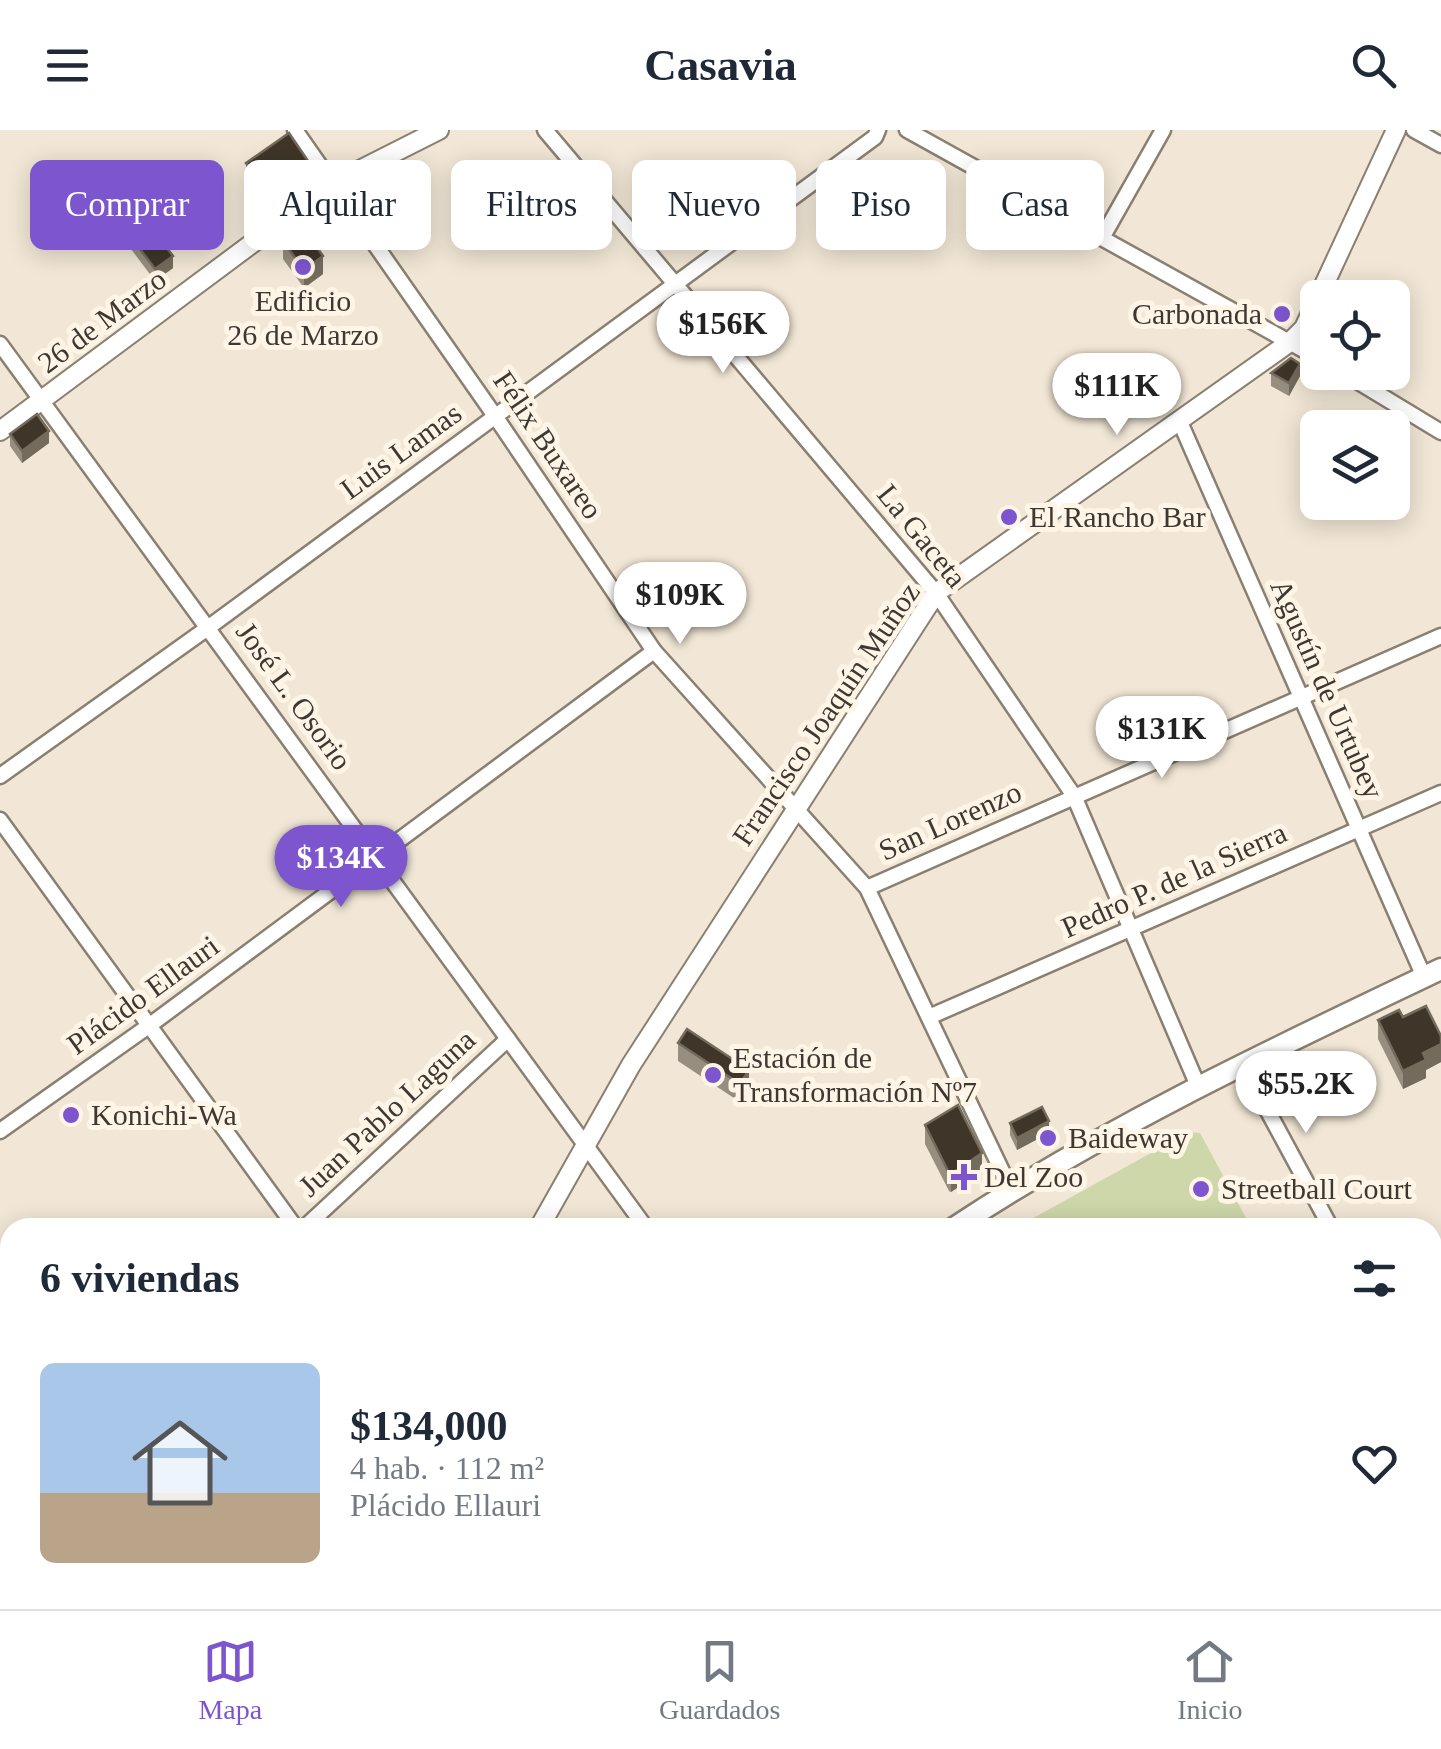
<!DOCTYPE html>
<html lang="es">
<head>
<meta charset="utf-8">
<style>
  :root { --surface:#fff; --page:#f2f2f3; --text:#1f2937; --muted:#747a83; --line:#e0e1e3; --accent:#7c55cf }
  body { margin:0; font-family:Georgia,serif; background:var(--page); color:var(--text); height:100vh; display:flex; flex-direction:column; font-size:38px; white-space:nowrap }
  * { box-sizing:border-box; margin:0 }
  p { font-size:32px; color:var(--muted) }
  .icon { flex:none; width:55px; height:55px; fill:none; stroke:currentColor; stroke-width:2; stroke-linecap:round; stroke-linejoin:round }
  .map { position:relative; flex:1; overflow:hidden }
  .sheet { position:absolute; left:0px; top:1088px; width:1442px; height:392px; display:flex; flex-direction:column; background:var(--surface); border-radius:30px 30px 0 0; box-shadow:0 5px 25px #0003 }
  .sheet>* { flex:none }
  .banner { position:absolute; left:30px; top:30px; width:1382px; height:90px; display:flex; gap:20px }
  .controls { position:absolute; left:1300px; top:150px; display:grid; gap:20px }
  .controls a { display:grid; place-items:center; width:110px; height:110px; border-radius:15px; background:var(--surface); box-shadow:0 5px 25px #0003; font-size:50px }
  .price { position:absolute; translate:-50% -85px; padding:0 22px; border-radius:35px; background:#fff; color:#222; font-size:32px; line-height:65px; filter:drop-shadow(0 2px 5px #0008) }
  .price::after { content:''; position:absolute; left:50%; top:60px; width:30px; height:22px; margin-left:-15px; background:inherit; clip-path:polygon(0 0,100% 0,50% 100%) }
  .price.on { background:var(--accent); color:#fff }
  ul { padding:0; list-style:none }
  li { display:flex; align-items:center; gap:30px; height:250px; padding:0 40px }
  li+li { border-top:2px solid var(--line) }
  li span { display:grid; place-items:center; flex:none; width:280px; height:200px; border-radius:15px; color:#555 }
  li>.icon { margin-inline-start:auto }
  span .icon { width:120px; height:120px; fill:#fffc; stroke-width:1 }
  li b { font-size:42px }
  h2 { display:flex; justify-content:space-between; align-items:center; height:120px; padding:0 40px; font-size:42px }
  .tag { padding:0 35px; border-radius:15px; background:var(--surface); box-shadow:0 5px 25px #0003; font-size:35px; line-height:90px }
  .tag.on { background:var(--accent); color:#fff }
  header { display:flex; justify-content:space-between; align-items:center; height:130px; padding:0 40px; background:var(--surface); font-size:45px; font-weight:700 }
  .dock { display:flex; justify-content:space-around; align-items:center; height:140px; border-top:2px solid var(--line); background:var(--surface); font-size:28px; color:var(--muted) }
  .dock a { display:grid; justify-items:center; gap:5px }
  .dock .on { color:var(--accent) }
  .map>svg:first-child { display:block }
</style>
</head>
<body>
<header><svg class="icon" aria-label="menu" viewBox="0 0 24 24"><path d="M4 6h16M4 12h16M4 18h16"/></svg>Casavia<svg class="icon" aria-label="search" viewBox="0 0 24 24"><circle cx="10" cy="10" r="6"/><path d="M15 15l6 6"/></svg></header>
<div class="map">
<svg width="1441" height="1479" viewBox="0 0 1441 1479">
  <rect width="100%" height="100%" fill="#f2e7d6"/>
  <g fill="#cdd7a9">
    <path d="M1189 1002 1200 1003 1251 1097H1017Z"/>
    <path d="M1433 1323 1441 1338V1479H959L953 1470H1432Z"/>
  </g>
  <g fill="none" stroke-linecap="round" stroke-linejoin="round">
    <g stroke="#8a8070" stroke-width="19">
      <g id="minor">
        <path d="M295 0 495 286 654 521 867 758 1011 1060"/>
        <path d="M545 0 936 463 1074 666 1198 956"/>
        <path d="M907 0 1318 228"/>
        <path d="M1414 0 1441 15"/>
        <path d="M1102 108 1163 0"/>
        <path d="M0 214 646 1098"/>
        <path d="M1342 242 1441 302"/>
        <path d="M1180 292 1424 847"/>
        <path d="M0 646 209 497 875 7 878 0"/>
        <path d="M0 690 296 1098"/>
        <path d="M867 758 1441 506"/>
        <path d="M929 887 1441 663"/>
        <path d="M1243 935 1331 1098"/>
        <path d="M0 1001 150 895 654 521"/>
        <path d="M304 1098 508 909"/>
        <path d="M0 1219 10 1232"/>
        <path d="M1432 1286 1441 1302"/>
        <path d="M0 1378 10 1368"/>
        <path d="M198 1470 205 1479"/>
        <path d="M559 1470 565 1479"/>
        <path d="M776 1470 783 1479"/>
        <path d="M928 1470 935 1479"/>
        <path d="M746 1479 759 1470"/>
        <path d="M792 1479 804 1470"/>
      </g>
    </g>
    <g stroke="#8a8070" stroke-width="22">
      <g id="tertiary">
        <path d="M1318 168 1396 0"/>
        <path d="M0 301 332 54 439 0"/>
        <path d="M539 1098 631 935 936 463 1290 212 1304 198 1318 168"/>
        <path d="M311 1479 317 1470"/>
      </g>
    </g>
    <g stroke="#8a8070" stroke-width="25">
      <g id="secondary">
        <path d="M954 1098C1108 996 1275 918 1441 839"/>
        <path d="M428 1479 439 1470"/>
      </g>
    </g>
    <use href="#minor" stroke="#fff" stroke-width="14"/>
    <use href="#tertiary" stroke="#fff" stroke-width="18"/>
    <use href="#secondary" stroke="#fff" stroke-width="20"/>
  </g>
  <g fill="#988e80">
    <path d="M246 33 308 49 266 79 246 52Z"/>
    <path d="M128 103 173 138 155 151 128 115Z"/>
    <path d="M283 111 323 144 304 158 283 129Z"/>
    <path d="M1271 243 1300 246 1289 266 1271 256Z"/>
    <path d="M10 304 49 313 22 333 10 316Z"/>
    <path d="M1403 887 1441 906V932L1426 940V948L1403 959 1378 909V890Z"/>
    <path d="M678 913 749 958 740 972 678 931Z"/>
    <path d="M1010 993 1049 1003 1017 1020 1010 1005Z"/>
    <path d="M925 995 982 1041 951 1062 949 1061 925 1014Z"/>
  </g>
  <g fill="#756b5d">
    <path d="M308 31V49L266 79V61Z"/>
    <path d="M173 126V138L155 151V139Z"/>
    <path d="M323 126V144L304 158V140Z"/>
    <path d="M1300 234V246L1289 266V253Z"/>
    <path d="M49 301V313L22 333V321Z"/>
    <path d="M1441 914V932L1426 940V948L1403 959V941L1423 923Z"/>
    <path d="M749 940V958L740 972V954Z"/>
    <path d="M1049 991V1003L1017 1020V1008Z"/>
    <path d="M982 1023V1041L951 1062V1044Z"/>
    <path d="M1 1202V1254H0V1203Z"/>
  </g>
  <g fill="#3f3629" stroke="#756b5d" stroke-width="2.5">
    <path d="M289 3 308 31 266 61 246 33Z"/>
    <path d="M145 89 173 126 155 139 128 103Z"/>
    <path d="M302 96 323 126 304 140 283 111Z"/>
    <path d="M1291 228 1300 234 1289 253 1271 243Z"/>
    <path d="M37 284 49 301 22 321 10 304Z"/>
    <path d="M1426 876 1441 906V914L1423 923 1426 930 1403 941 1378 890 1399 880 1403 887Z"/>
    <path d="M687 899 749 940 740 954 678 913Z"/>
    <path d="M958 975 982 1023 951 1044 949 1043 925 995Z"/>
    <path d="M1042 977 1049 991 1017 1008 1010 993Z"/>
    <path d="M56 1470H60L67 1479H44Z"/>
    <path d="M262 1470H271L282 1479H257L256 1478Z"/>
  </g>
  <g fill="#7c55cf" stroke="#fef5e7" stroke-width="4">
    <circle cx="303" cy="137" r="10"/>
    <circle cx="1282" cy="184" r="10"/>
    <circle cx="1009" cy="387" r="10"/>
    <circle cx="713" cy="945" r="10"/>
    <circle cx="71" cy="985" r="10"/>
    <circle cx="1048" cy="1008" r="10"/>
    <path d="M959 1032h10v10h10v10h-10v10h-10v-10h-10v-10h10z"/>
    <circle cx="1201" cy="1059" r="10"/>
  </g>
  <g text-anchor="middle" stroke-width="10" stroke-linejoin="round" paint-order="stroke">
    <g font-size="30" fill="#3d3832" stroke="#fef5e7" text-anchor="start">
      <text x="303" y="181" text-anchor="middle">Edificio<tspan x="303" dy="34">26 de Marzo</tspan></text>
      <text x="1262" y="194" text-anchor="end">Carbonada</text>
      <text x="1029" y="397">El Rancho Bar</text>
      <text x="733" y="938">Estación de<tspan x="733" dy="34">Transformación Nº7</tspan></text>
      <text x="91" y="995">Konichi-Wa</text>
      <text x="1068" y="1018">Baideway</text>
      <text x="984" y="1057">Del Zoo</text>
      <text x="1221" y="1069">Streetball Court</text>
    </g>
    <g font-size="30" fill="#3d3832" stroke="#fef5e7">
      <text transform="translate(102 191) rotate(-37)" y="10">26 de Marzo</text>
      <text transform="translate(548 315) rotate(56)" y="10">Félix Buxareo</text>
      <text transform="translate(401 321) rotate(-36)" y="10">Luis Lamas</text>
      <text transform="translate(922 406) rotate(51)" y="10">La Gaceta</text>
      <text transform="translate(1327 559) rotate(66)" y="10">Agustín de Urtubey</text>
      <text transform="translate(294 566) rotate(54)" y="10">José L. Osorio</text>
      <text transform="translate(826 584) rotate(-56)" y="10">Francisco Joaquín Muñoz</text>
      <text transform="translate(950 691) rotate(-24)" y="10">San Lorenzo</text>
      <text transform="translate(1174 750) rotate(-24)" y="10">Pedro P. de la Sierra</text>
      <text transform="translate(143 865) rotate(-36)" y="10">Plácido Ellauri</text>
      <text transform="translate(387 983) rotate(-43)" y="10">Juan Pablo Laguna</text>
    </g>
  </g>
</svg>
<div class="controls">
<a><svg class="icon" aria-label="locate" viewBox="0 0 24 24"><circle cx="12" cy="12" r="6"/><path d="M12 2v4M12 18v4M2 12h4M18 12h4"/></svg></a>
<a><svg class="icon" aria-label="layers" viewBox="0 0 24 24"><path d="M12 4l9 5-9 5-9-5zM3 14l9 5 9-5"/></svg></a>
</div>
<b class="price" style="left:723px;top:246px">$156K</b>
<b class="price" style="left:1117px;top:308px">$111K</b>
<b class="price" style="left:680px;top:517px">$109K</b>
<b class="price" style="left:1162px;top:651px">$131K</b>
<b class="price on" style="left:341px;top:780px">$134K</b>
<b class="price" style="left:1306px;top:1006px">$55.2K</b>
<div class="banner">
<a class="tag on">Comprar</a>
<a class="tag">Alquilar</a>
<a class="tag">Filtros</a>
<a class="tag">Nuevo</a>
<a class="tag">Piso</a>
<a class="tag">Casa</a>
</div>
<section class="sheet">
<h2>6 viviendas<svg class="icon" aria-label="filters" viewBox="0 0 24 24"><path d="M4 7h16M4 17h16"/><circle cx="9" cy="7" r="2"/><circle cx="15" cy="17" r="2"/></svg></h2>
<ul>
<li><span style="background:linear-gradient(#a9c7e8 65%,#b9a48a 0)"><svg class="icon" aria-label="home" viewBox="0 0 24 24"><path d="M3 11l9-7 9 7M6 9v11h12V9"/></svg></span><div><b>$134,000</b><p>4 hab. · 112 m²</p><p>Plácido Ellauri</p></div><svg class="icon" aria-label="heart" viewBox="0 0 24 24"><path d="M12 20l-8-8c-3-5 5-10 8-4 3-6 11-1 8 4z"/></svg></li>
</ul>
</section>
</div>
<nav class="dock">
<a class="on"><svg class="icon" aria-label="map" viewBox="0 0 24 24"><path d="M3 6l6-2 6 2 6-2v14l-6 2-6-2-6 2zM9 4v14M15 6v14"/></svg>Mapa</a>
<a><svg class="icon" aria-label="saved" viewBox="0 0 24 24"><path d="M7 4h10v16l-5-4-5 4z"/></svg>Guardados</a>
<a><svg class="icon" aria-label="home" viewBox="0 0 24 24"><path d="M3 11l9-7 9 7M6 9v11h12V9"/></svg>Inicio</a>
</nav>
</body>
</html>
